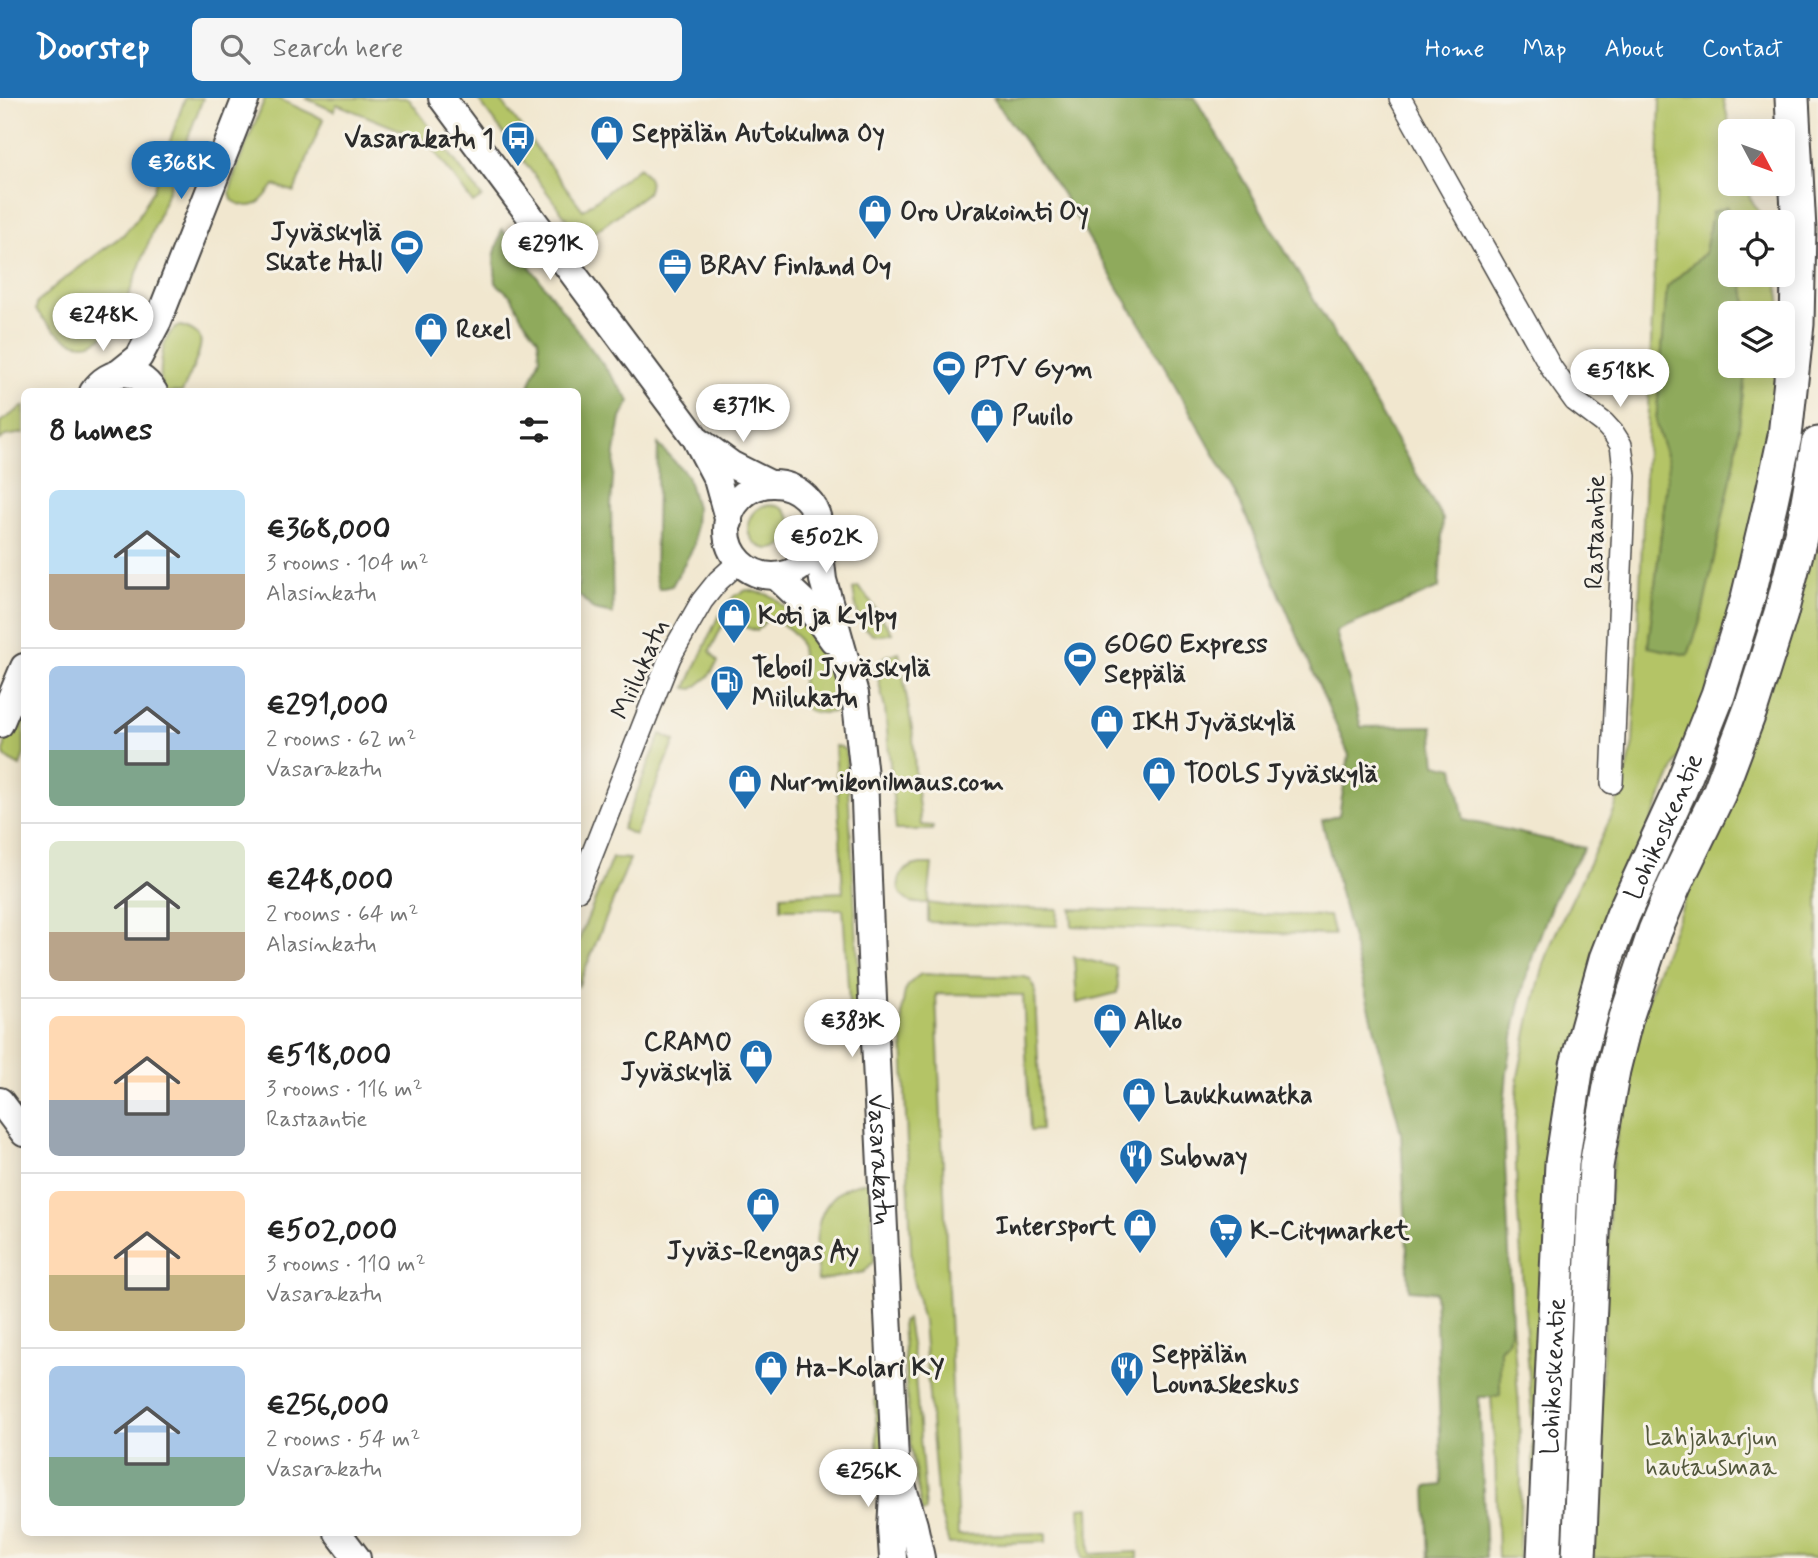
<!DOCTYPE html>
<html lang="en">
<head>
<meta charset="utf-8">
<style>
  :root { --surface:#fff; --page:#f6f6f6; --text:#222; --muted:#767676; --line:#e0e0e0; --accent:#1f6fb2 }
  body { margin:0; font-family:Mynerve,sans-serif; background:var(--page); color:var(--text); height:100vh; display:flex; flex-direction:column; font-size:26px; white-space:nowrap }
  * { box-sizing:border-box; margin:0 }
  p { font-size:23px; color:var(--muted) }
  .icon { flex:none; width:38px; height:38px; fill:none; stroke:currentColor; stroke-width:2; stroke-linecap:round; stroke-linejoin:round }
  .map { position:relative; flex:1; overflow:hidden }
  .panel { position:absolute; left:21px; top:290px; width:560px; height:1148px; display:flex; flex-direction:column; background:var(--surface); border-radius:10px; box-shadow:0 4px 18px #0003 }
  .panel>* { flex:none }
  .needle { width:46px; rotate:131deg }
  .buttons { position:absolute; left:1718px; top:21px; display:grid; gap:14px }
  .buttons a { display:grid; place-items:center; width:77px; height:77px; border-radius:10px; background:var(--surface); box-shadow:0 4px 18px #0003; font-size:35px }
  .price { position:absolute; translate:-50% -60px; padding:0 16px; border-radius:24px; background:#fff; color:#222; font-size:23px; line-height:46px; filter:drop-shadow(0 2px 4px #0008) }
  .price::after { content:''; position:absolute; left:50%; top:42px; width:21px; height:16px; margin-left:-10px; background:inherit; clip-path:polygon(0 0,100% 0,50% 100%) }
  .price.active { background:var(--accent); color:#fff }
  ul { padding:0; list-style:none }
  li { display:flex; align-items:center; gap:21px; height:175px; padding:0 28px }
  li+li { border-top:2px solid var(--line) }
  li span { display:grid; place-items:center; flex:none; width:196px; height:140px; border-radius:10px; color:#555 }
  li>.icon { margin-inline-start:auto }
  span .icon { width:84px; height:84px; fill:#fffc; stroke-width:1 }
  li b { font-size:30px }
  h2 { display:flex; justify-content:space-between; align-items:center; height:84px; padding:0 28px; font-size:30px }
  header { display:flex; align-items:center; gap:42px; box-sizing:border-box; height:98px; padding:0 35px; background:var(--accent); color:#fff }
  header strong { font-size:33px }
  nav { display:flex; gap:38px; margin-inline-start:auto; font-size:24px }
  .search { width:490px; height:63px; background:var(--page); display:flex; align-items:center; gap:18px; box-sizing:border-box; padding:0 24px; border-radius:10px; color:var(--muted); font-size:26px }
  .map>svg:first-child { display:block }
</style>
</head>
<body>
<header>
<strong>Doorstep</strong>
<div class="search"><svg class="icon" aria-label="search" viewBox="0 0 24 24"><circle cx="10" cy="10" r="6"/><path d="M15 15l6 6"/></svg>Search here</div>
<nav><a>Home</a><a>Map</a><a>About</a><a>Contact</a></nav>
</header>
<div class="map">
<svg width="1818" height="1460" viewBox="0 0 1818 1460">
  <rect width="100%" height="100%" fill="#f7f3e8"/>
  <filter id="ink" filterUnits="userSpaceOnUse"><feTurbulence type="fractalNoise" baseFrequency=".0143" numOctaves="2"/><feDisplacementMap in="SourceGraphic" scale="14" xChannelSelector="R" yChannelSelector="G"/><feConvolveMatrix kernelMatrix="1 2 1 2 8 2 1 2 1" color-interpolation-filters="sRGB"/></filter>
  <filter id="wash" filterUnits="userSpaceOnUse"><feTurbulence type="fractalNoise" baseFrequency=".00686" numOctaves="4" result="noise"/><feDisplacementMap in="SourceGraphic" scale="28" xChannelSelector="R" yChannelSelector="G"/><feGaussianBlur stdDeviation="1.57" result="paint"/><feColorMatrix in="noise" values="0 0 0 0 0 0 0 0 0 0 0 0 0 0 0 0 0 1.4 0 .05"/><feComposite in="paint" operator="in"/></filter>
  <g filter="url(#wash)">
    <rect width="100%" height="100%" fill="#f1e7cf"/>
    <g fill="#b4c466" stroke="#707848" stroke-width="2">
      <path d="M185 0H203L128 199C124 208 120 216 115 224 89 265 59 241 36 212L37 205 56 187 124 136 137 121 153 92Z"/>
      <path d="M265 0H277L323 21 294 94 274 87C262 104 253 116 232 102L230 94 235 74Z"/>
      <path d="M305 0H408L482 99 473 105 427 43 337 6 334 13Z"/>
      <path d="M477 0H499L583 112 639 69C648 79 653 82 647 95L588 139 581 140Z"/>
      <path d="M1660 0H1723L1731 33V86H1746L1750 100 1766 124H1731V128L1727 109 1705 155 1667 189 1656 326 1669 366 1648 549 1735 362 1746 268H1778L1771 334 1760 396 1707 594 1613 811 1534 1396 1532 1322 1517 1100 1515 1035 1518 979 1530 919 1544 866 1554 839 1614 713 1628 669 1633 645 1657 111Z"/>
      <path d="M1741 177H1773L1777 179 1782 215H1749Z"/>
      <path d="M181 228C188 230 197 233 200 240 204 251 187 283 182 294H161C160 275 159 233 181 228Z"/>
      <path d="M24 308V335L5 338 0 342V324Z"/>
      <circle cx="770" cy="429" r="22"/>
      <path d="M1818 421V1460H1593L1611 1077 1627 972 1652 887 1680 815Z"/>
      <path d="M858 489 865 496 892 535C859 545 857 515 853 491Z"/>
      <path d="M747 492 766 496 775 500 788 513 798 510 821 542 835 579 844 611C829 616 811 619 800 605 802 589 806 550 796 538 789 528 778 524 767 521L757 533 739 527 735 532 722 528 710 553 718 564 708 579 693 591 686 590 717 521 735 497Z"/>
      <path d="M899 554 913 637 915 676 921 727 933 728V732H896L885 611 875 567 886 558Z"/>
      <path d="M1744 562 1754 565 1630 871 1571 1356H1561L1576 1066 1592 971 1620 865Z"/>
      <path d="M24 613V656L20 668 9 662 4 657C4 640 10 623 24 613Z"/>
      <path d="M661 636 675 643 635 737 622 731Z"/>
      <path d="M835 648 841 649 846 653 862 931 857 935H851L843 811H781V797L843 794Z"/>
      <path d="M612 760 630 761 578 889V844Z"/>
      <path d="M921 766H932L928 805 956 809 1058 811 1057 828 928 824V805C923 805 915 806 911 804 894 798 895 776 910 769 913 767 917 767 921 766Z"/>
      <path d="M1071 811 1329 818 1334 837 1072 828Z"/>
      <path d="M1074 859 1116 869 1118 886 1117 895 1077 905Z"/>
      <path d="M921 876 1025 879 1031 882 1035 893 1041 1032 1030 1033 1023 897 936 896 958 1437 1046 1435V1444L949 1446 938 1407 923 1224 912 1177 902 915C904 895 903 888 921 876Z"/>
      <path d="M870 1084 874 1163 864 1174 818 1183C815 1148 811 1107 848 1089 854 1086 863 1085 870 1084Z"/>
      <path d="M907 1221 914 1266 926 1413 922 1415 910 1346 902 1224Z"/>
      <path d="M872 1222H877L888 1419H880Z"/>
      <path d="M1512 1223 1519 1308 1521 1382 1519 1460H1498L1495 1356 1491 1299 1500 1296V1251L1508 1243Z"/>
      <path d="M1089 1409 1090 1456 1138 1454V1460H1082L1080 1410Z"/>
    </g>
    <g fill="#8faa5b" stroke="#5d6a43" stroke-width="2">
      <path d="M993 0H1195L1443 421 1439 490 1336 533 1361 629 1432 628 1436 666 1454 670 1464 722 1584 750 1554 800 1534 854 1523 891 1515 928 1507 975 1503 1019 1512 1223 1508 1243 1500 1251V1297L1491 1299H1479L1486 1460H1429L1426 1389 1442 1387 1435 1194 1409 1192 1401 1035 1322 723 1339 717 1349 657 1236 395 1149 241 1061 94Z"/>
      <path d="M1727 109 1731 128V177H1741L1749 215H1731V268H1746L1735 362 1701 521 1688 557 1648 549 1669 366 1656 326 1667 189 1705 155 1712 114Z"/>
      <path d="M502 131 630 303 621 320 615 354 611 408 613 516 594 512 578 496V294H527L540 259 538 241 521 218 512 199 496 185 494 159Z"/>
      <path d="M658 346 687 377 696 409 694 448 672 488 659 491 655 476Z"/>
    </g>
  </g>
  <g filter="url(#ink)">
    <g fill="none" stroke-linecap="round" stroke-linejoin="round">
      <g stroke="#494744" stroke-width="24">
        <g id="minor">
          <path d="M1400 0 1552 271 1575 303 1604 325 1614 336 1621 347 1625 378 1612 685"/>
          <path d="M578 792 670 559 702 503 718 483 740 463"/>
        </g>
      </g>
      <g stroke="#494744" stroke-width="30">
        <g id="tertiary">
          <path d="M442 0 695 339 717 381 729 424"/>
          <path d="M119 275 139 259 158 223 246 0"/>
          <path d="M93 294C109 270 138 268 154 294"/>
          <path d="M702 345 732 367 770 386"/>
          <circle cx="773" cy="432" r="46"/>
          <path id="s1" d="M818 439 823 482 855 596 864 678 871 858 895 1362 891 1430 893 1460"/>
          <path d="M776 478 808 508 833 542"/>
          <path d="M0 626 24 569"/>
          <path d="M0 1003 24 1035"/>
          <path d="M900 1380 914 1427 921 1460"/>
          <path d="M338 1435 357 1460"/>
        </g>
      </g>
      <g stroke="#494744" stroke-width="37">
        <g id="primary">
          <path id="s2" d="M1544 1460 1562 1065 1577 967 1606 861 1623 817 1680 692 1718 597 1748 500 1771 403 1785 338 1797 226 1799 132 1792 0"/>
          <path d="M1579 1460 1596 1068 1613 972 1626 920 1655 833 1674 788 1719 695 1751 610 1781 515 1805 420 1818 346"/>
        </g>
      </g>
      <use href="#minor" stroke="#fff" stroke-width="21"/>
      <use href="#tertiary" stroke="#fff" stroke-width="26"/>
      <use href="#primary" stroke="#fff" stroke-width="33"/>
    </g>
  </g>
  <defs>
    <g id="shop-pin" transform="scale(1.75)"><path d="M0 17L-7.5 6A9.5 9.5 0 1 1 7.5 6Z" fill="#1f6fb2" stroke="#f7f3e8"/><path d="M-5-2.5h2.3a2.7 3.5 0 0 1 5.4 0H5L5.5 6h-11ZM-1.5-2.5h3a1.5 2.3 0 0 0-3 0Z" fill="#fff"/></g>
    <g id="bus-pin" transform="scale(1.75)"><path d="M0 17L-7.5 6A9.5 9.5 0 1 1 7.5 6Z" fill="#1f6fb2" stroke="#f7f3e8"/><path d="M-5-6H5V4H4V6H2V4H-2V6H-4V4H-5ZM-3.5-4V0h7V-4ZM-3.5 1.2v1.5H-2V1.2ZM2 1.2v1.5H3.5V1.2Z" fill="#fff"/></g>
    <g id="stadium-pin" transform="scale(1.75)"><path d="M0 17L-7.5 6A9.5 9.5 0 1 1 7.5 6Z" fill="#1f6fb2" stroke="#f7f3e8"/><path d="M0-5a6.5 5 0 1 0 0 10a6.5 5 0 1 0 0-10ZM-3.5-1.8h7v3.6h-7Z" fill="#fff"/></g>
    <g id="office-pin" transform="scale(1.75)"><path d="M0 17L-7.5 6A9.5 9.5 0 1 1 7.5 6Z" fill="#1f6fb2" stroke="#f7f3e8"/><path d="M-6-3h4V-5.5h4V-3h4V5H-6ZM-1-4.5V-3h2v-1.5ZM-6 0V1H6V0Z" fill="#fff"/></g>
    <g id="fuel-pin" transform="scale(1.75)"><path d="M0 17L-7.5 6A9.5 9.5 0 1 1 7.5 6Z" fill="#1f6fb2" stroke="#f7f3e8"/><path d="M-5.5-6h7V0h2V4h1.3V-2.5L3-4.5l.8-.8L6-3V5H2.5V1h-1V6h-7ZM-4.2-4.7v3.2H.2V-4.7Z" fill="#fff"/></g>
    <g id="restaurant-pin" transform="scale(1.75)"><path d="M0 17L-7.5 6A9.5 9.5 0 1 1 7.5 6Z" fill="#1f6fb2" stroke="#f7f3e8"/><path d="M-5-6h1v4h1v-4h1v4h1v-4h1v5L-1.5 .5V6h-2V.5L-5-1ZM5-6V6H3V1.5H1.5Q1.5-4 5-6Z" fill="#fff"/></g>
    <g id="supermarket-pin" transform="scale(1.75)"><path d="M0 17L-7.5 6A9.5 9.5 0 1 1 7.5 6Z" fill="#1f6fb2" stroke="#f7f3e8"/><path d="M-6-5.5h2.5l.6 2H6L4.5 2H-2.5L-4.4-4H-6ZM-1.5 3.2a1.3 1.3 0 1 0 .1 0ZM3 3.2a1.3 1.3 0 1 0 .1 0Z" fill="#fff"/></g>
  </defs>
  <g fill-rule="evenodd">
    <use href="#shop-pin" x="607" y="34"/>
    <use href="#bus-pin" x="518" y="40"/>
    <use href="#shop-pin" x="875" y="113"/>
    <use href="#stadium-pin" x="407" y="148"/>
    <use href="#office-pin" x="675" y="167"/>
    <use href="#shop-pin" x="431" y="231"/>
    <use href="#stadium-pin" x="949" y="269"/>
    <use href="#shop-pin" x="987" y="317"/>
    <use href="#shop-pin" x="734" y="517"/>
    <use href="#stadium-pin" x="1080" y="560"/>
    <use href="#fuel-pin" x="727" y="584"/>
    <use href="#shop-pin" x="1107" y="623"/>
    <use href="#shop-pin" x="1159" y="675"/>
    <use href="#shop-pin" x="745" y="683"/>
    <use href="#shop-pin" x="1110" y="922"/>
    <use href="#shop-pin" x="756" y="958"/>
    <use href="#shop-pin" x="1139" y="996"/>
    <use href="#restaurant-pin" x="1136" y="1058"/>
    <use href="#shop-pin" x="763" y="1106"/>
    <use href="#shop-pin" x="1140" y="1127"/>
    <use href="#supermarket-pin" x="1226" y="1132"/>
    <use href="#shop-pin" x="771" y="1269"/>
    <use href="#restaurant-pin" x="1127" y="1270"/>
  </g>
  <g text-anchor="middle" stroke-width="6" stroke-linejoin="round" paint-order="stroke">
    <g font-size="26" font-weight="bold" fill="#2b2b2b" stroke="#f7f3e8" text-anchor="start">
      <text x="632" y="43">Seppälän Autokulma Oy</text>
      <text x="494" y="49" text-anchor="end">Vasarakatu 1</text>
      <text x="900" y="122">Oro Urakointi Oy</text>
      <text x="382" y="142" text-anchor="end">Jyväskylä<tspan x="382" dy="30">Skate Hall</tspan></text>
      <text x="700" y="176">BRAV Finland Oy</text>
      <text x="456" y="240">Rexel</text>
      <text x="974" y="278">PTV Gym</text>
      <text x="1012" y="326">Puuilo</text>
      <text x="758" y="526">Koti ja Kylpy</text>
      <text x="1104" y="554">GOGO Express<tspan x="1104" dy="30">Seppälä</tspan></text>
      <text x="752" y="578">Teboil Jyväskylä<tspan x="752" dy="30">Miilukatu</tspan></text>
      <text x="1132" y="632">IKH Jyväskylä</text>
      <text x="1184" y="684">TOOLS Jyväskylä</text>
      <text x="770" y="692">Nurmikonilmaus.com</text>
      <text x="1134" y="931">Alko</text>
      <text x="732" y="952" text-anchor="end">CRAMO<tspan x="732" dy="30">Jyväskylä</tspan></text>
      <text x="1164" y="1005">Laukkumatka</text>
      <text x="1160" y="1067">Subway</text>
      <text x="1116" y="1136" text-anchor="end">Intersport</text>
      <text x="1250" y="1141">K-Citymarket</text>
      <text x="763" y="1161" text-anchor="middle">Jyväs-Rengas Ay</text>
      <text x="1152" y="1264">Seppälän<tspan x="1152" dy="30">Lounaskeskus</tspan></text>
      <text x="796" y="1278">Ha-Kolari KY</text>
    </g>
    <g font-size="26" fill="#2b2b2b" stroke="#f7f3e8">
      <text transform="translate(1594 434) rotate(-89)" y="9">Rastaantie</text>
      <text transform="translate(639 571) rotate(-66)" y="9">Miilukatu</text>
      <text dy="9" stroke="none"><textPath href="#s2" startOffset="749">Lohikoskentie</textPath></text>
      <text dy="9" stroke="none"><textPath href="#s1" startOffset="628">Vasarakatu</textPath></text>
      <text dy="9" stroke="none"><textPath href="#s2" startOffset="182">Lohikoskentie</textPath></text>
    </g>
    <g font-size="26" fill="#54593d" stroke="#f7f3e8">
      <text x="1711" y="1347">Lahjaharjun<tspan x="1711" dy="30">hautausmaa</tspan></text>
    </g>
  </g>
</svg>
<div class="buttons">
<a><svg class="needle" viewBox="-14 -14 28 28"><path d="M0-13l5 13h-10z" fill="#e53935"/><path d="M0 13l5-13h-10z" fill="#767676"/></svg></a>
<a><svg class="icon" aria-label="locate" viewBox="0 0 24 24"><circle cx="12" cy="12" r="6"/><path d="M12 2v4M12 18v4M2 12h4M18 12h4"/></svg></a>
<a><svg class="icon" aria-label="layers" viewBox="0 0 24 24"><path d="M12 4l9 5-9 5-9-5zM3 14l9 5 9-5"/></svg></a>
</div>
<b class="price active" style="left:181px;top:103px">€368K</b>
<b class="price" style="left:550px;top:184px">€291K</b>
<b class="price" style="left:103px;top:255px">€248K</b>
<b class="price" style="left:1620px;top:311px">€518K</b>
<b class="price" style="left:743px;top:346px">€371K</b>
<b class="price" style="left:826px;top:477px">€502K</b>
<b class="price" style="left:852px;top:961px">€383K</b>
<b class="price" style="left:868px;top:1411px">€256K</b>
<section class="panel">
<h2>8 homes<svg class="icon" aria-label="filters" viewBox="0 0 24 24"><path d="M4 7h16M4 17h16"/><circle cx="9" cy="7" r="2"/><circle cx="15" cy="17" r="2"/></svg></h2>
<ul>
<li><span style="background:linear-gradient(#bfe0f5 60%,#b9a48a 0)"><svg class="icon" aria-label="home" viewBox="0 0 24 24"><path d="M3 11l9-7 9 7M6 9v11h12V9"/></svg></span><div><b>€368,000</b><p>3 rooms · 104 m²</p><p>Alasinkatu</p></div></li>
<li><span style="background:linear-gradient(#a9c7e8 60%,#7fa58c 0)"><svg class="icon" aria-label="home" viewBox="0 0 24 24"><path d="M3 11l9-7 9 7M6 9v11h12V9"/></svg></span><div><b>€291,000</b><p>2 rooms · 62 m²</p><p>Vasarakatu</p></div></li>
<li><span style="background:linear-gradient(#dfe7d0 65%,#b9a48a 0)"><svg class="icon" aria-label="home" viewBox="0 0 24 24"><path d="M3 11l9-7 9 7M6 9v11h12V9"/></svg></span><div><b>€248,000</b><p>2 rooms · 64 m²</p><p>Alasinkatu</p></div></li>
<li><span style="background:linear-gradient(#ffd9b3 60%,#9aa5b1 0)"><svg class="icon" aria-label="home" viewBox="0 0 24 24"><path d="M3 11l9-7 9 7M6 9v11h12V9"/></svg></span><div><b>€518,000</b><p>3 rooms · 116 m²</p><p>Rastaantie</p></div></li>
<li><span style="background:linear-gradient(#ffd9b3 60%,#c2b280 0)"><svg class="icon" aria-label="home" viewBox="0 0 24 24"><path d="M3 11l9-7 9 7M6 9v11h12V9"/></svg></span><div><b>€502,000</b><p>3 rooms · 110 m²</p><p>Vasarakatu</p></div></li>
<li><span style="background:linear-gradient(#a9c7e8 65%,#7fa58c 0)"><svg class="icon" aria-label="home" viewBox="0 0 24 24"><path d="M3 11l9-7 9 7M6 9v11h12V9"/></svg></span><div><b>€256,000</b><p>2 rooms · 54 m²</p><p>Vasarakatu</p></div></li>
</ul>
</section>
</div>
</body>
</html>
